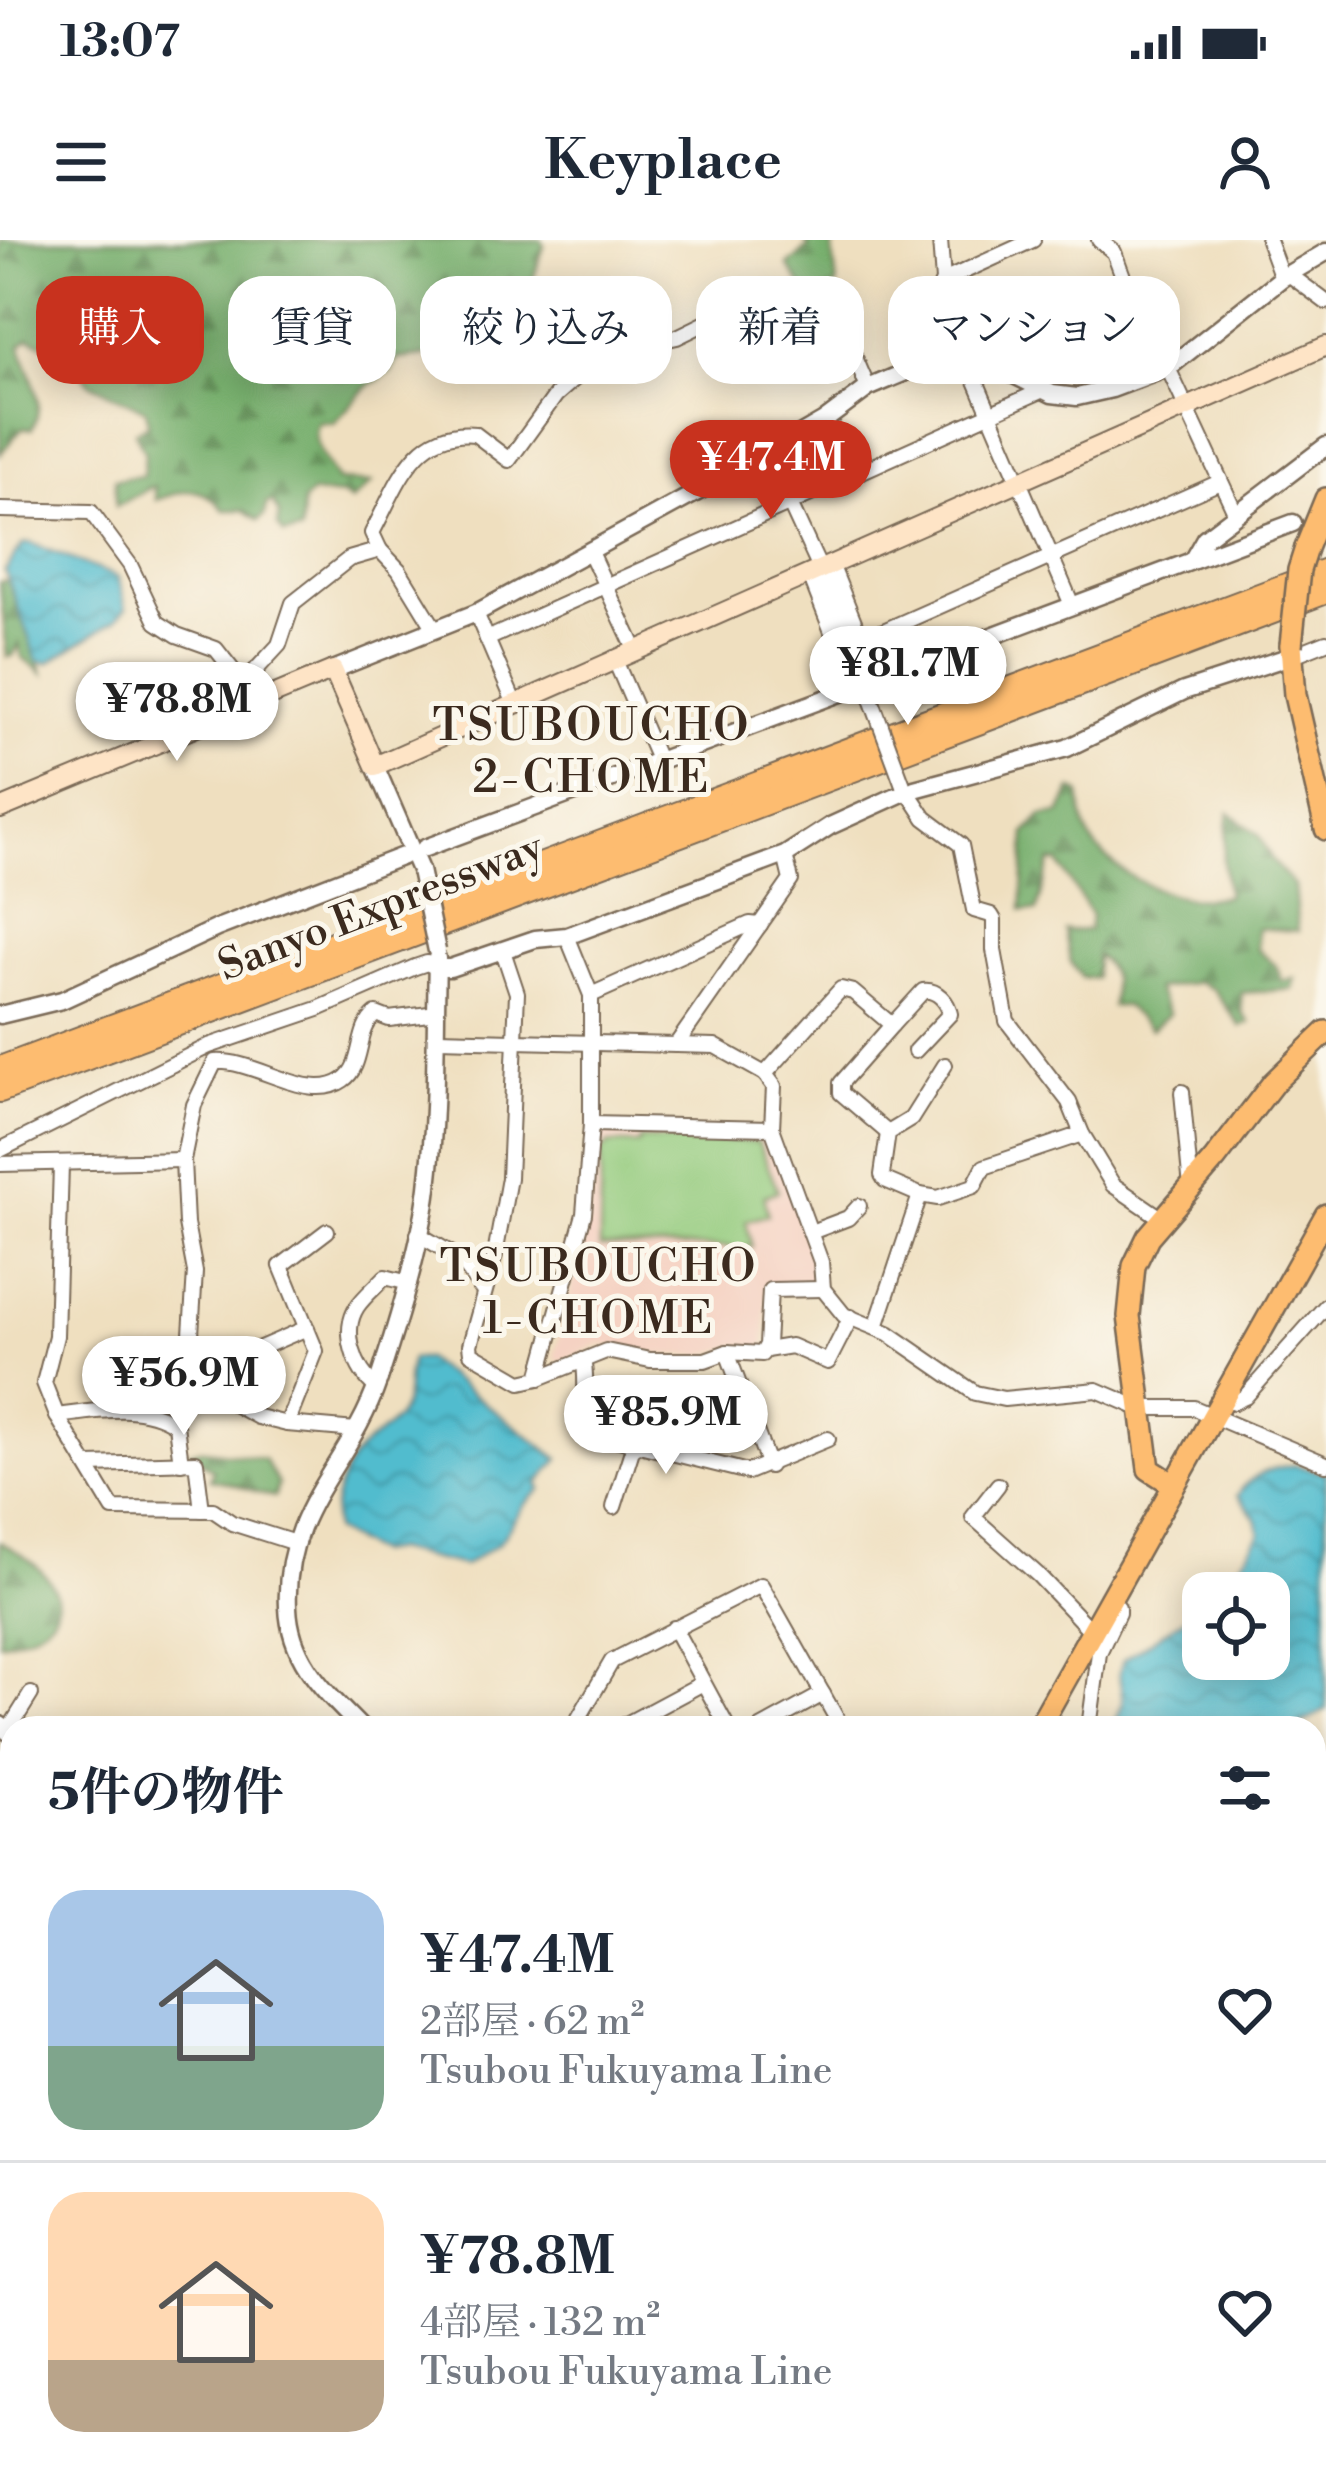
<!DOCTYPE html>
<html lang="ja">
<head>
<meta charset="utf-8">
<style>
  :root { --surface:#fff; --page:#f2f2f3; --text:#1f2937; --muted:#747a83; --line:#e0e1e3; --accent:#c8321e }
  body { margin:0; font-family:"Libre Bodoni","Noto Serif JP",serif; background:var(--page); color:var(--text); height:100vh; display:flex; flex-direction:column; font-size:45px; white-space:nowrap }
  * { box-sizing:border-box; margin:0 }
  p { font-size:39px; color:var(--muted) }
  .icon { flex:none; width:66px; height:66px; fill:none; stroke:currentColor; stroke-width:2; stroke-linecap:round; stroke-linejoin:round }
  .map { position:relative; flex:1; overflow:hidden }
  .drawer { position:absolute; left:0px; top:1476px; width:1326px; height:771px; display:flex; flex-direction:column; background:var(--surface); border-radius:36px 36px 0 0; box-shadow:0 6px 30px #0003 }
  .drawer>* { flex:none }
  .banner { position:absolute; left:36px; top:36px; width:1254px; height:108px; display:flex; gap:24px }
  .controls { position:absolute; left:1182px; top:1332px; display:grid; gap:24px }
  .controls a { display:grid; place-items:center; width:108px; height:108px; border-radius:24px; background:var(--surface); box-shadow:0 6px 30px #0003; font-size:60px }
  .price { position:absolute; translate:-50% -102px; padding:0 27px; border-radius:42px; background:#fff; color:#222; font-size:39px; line-height:78px; filter:drop-shadow(0 3px 6px #0008) }
  .price::after { content:''; position:absolute; left:50%; top:72px; width:36px; height:27px; margin-left:-18px; background:inherit; clip-path:polygon(0 0,100% 0,50% 100%) }
  .price.active { background:var(--accent); color:#fff }
  ul { padding:0; list-style:none }
  li { display:flex; align-items:center; gap:36px; height:300px; padding:0 48px }
  li+li { border-top:3px solid var(--line) }
  li span { display:grid; place-items:center; flex:none; width:336px; height:240px; border-radius:36px; color:#555 }
  li>.icon { margin-inline-start:auto }
  span .icon { width:144px; height:144px; fill:#fffc; stroke-width:1 }
  li b { font-size:51px }
  h2 { display:flex; justify-content:space-between; align-items:center; height:144px; padding:0 48px; font-size:51px }
  .tag { padding:0 42px; border-radius:36px; background:var(--surface); box-shadow:0 6px 30px #0003; font-size:42px; line-height:108px }
  .tag.active { background:var(--accent); color:#fff }
  .status { display:flex; justify-content:space-between; align-items:center; height:84px; padding:0 60px; background:var(--surface); direction:ltr }
  .status svg { height:33px; fill:currentColor }
  header { display:flex; justify-content:space-between; align-items:center; height:156px; padding:0 48px; background:var(--surface); font-size:54px; font-weight:800 }
  .map>svg:first-child { display:block }
</style>
</head>
<body>
<div class="status"><b>13:07</b><svg viewBox="0 0 49 12"><path d="M0 12V9h3v3zM5 12V6h3v6zM10 12V3h3v9zM15 12V0h3v12zM26 1h20v11H26zM47 4h2v5h-2z"/></svg></div>
<header><svg class="icon" aria-label="menu" viewBox="0 0 24 24"><path d="M4 6h16M4 12h16M4 18h16"/></svg>Keyplace<svg class="icon" aria-label="person" viewBox="0 0 24 24"><circle cx="12" cy="8" r="4"/><path d="M4 21q1-7 8-7t8 7"/></svg></header>
<div class="map">
<svg width="1326" height="2245" viewBox="0 0 1326 2245">
  <defs>
    <pattern id="forest-firs" width="22" height="20" patternUnits="userSpaceOnUse" patternTransform="scale(3)"><rect width="22" height="20" fill="#77af6d"/><path d="M5 1l3.5 6h-7zM16 11l3.5 6h-7z" fill="#638f59"/></pattern>
    <pattern id="water-waves" width="16" height="10" patternUnits="userSpaceOnUse" patternTransform="scale(3)"><rect width="16" height="10" fill="#51bcce"/><path d="M0 5q4-4 8 0t8 0" fill="none" stroke="#4499a7"/></pattern>
  </defs>
  <rect width="100%" height="100%" fill="#fbf7ec"/>
  <filter id="ink" filterUnits="userSpaceOnUse"><feTurbulence type="fractalNoise" baseFrequency=".00833" numOctaves="2"/><feDisplacementMap in="SourceGraphic" scale="24" xChannelSelector="R" yChannelSelector="G"/><feConvolveMatrix kernelMatrix="1 2 1 2 8 2 1 2 1" color-interpolation-filters="sRGB"/></filter>
  <filter id="wash" filterUnits="userSpaceOnUse"><feTurbulence type="fractalNoise" baseFrequency=".004" numOctaves="4" result="noise"/><feDisplacementMap in="SourceGraphic" scale="48" xChannelSelector="R" yChannelSelector="G"/><feGaussianBlur stdDeviation="2.7" result="paint"/><feColorMatrix in="noise" values="0 0 0 0 0 0 0 0 0 0 0 0 0 0 0 0 0 1.4 0 .05"/><feComposite in="paint" operator="in"/></filter>
  <g filter="url(#wash)">
    <rect width="100%" height="100%" fill="#efdfbf"/>
    <path fill="#f5d2c2" d="M599 889 768 891 817 1022 818 1041 815 1045 766 1044 765 1103 760 1109 739 1105 703 1115 649 1114 600 1104 562 1122 554 1117 590 976Z"/>
    <g fill="url(#forest-firs)" stroke="#596c46" stroke-width="3">
      <path d="M0 0H542L544 6 532 42 537 75 487 83 476 98 461 95 431 115 397 119 391 132 369 145 334 183 318 182C308 202 328 223 337 241L372 243 351 261 343 256 312 253 303 262 301 292 284 294 278 286 279 273 273 262 267 263 265 274 259 280 244 270H224C200 243 187 250 156 260L154 246 116 266 115 239 143 236 145 213 135 192 148 185 146 170 91 144 60 111 29 98 21 105C28 136 48 159 32 189L22 188 0 214Z"/>
      <path d="M804 0H849L832 5 837 46 809 56 788 26 809 6Z"/>
      <path d="M8 340 43 434 22 417 19 404 13 416 7 417 0 342Z"/>
      <path d="M1072 549 1080 553C1082 567 1083 589 1091 600 1119 639 1181 669 1227 655L1223 620 1229 572 1259 595 1273 622 1294 646 1298 691 1257 688V709L1276 726 1282 741 1295 739 1293 749 1241 753 1242 773 1250 783 1241 787 1214 750 1199 742 1156 749 1169 774 1151 789 1125 766H1112C1114 743 1115 730 1096 715L1095 738H1082L1070 721 1065 691 1089 690 1091 675 1058 622H1050L1037 671 1022 670 1026 593 1042 576 1060 574Z"/>
      <path d="M200 1209 264 1219 278 1244 275 1257C252 1252 233 1241 210 1239L213 1230 190 1212Z"/>
      <path d="M0 1302C63 1333 87 1385 0 1403Z"/>
    </g>
    <g fill="#94cb7e" stroke="#687a4e" stroke-width="3">
      <path d="M640 899 758 902 778 951 763 956 768 975 746 981 752 1007H600L601 909 607 908V904H639Z"/>
      <path d="M1092 2235H1175L1182 2245H1064Z"/>
    </g>
    <g fill="url(#water-waves)" stroke="#467376" stroke-width="3">
      <path d="M30 303 118 337 126 368 116 380 48 423 37 421 5 331 23 304Z"/>
      <path d="M411 1119H426L559 1219 538 1244 541 1249 524 1265 499 1303 463 1326 394 1310 375 1313 334 1291C330 1267 341 1231 358 1212 373 1195 395 1188 404 1165 409 1151 405 1134 411 1119Z"/>
      <path d="M1295 1225 1326 1233V1470L1295 1488H1113L1123 1463 1119 1434 1123 1420 1203 1365V1419H1269V1353H1217L1230 1341 1260 1293 1256 1278 1238 1255C1249 1235 1272 1227 1295 1225Z"/>
    </g>
  </g>
  <g filter="url(#ink)">
    <g fill="none" stroke-linecap="round" stroke-linejoin="round">
      <g stroke="#7a6956" stroke-width="18">
        <g id="minor">
          <path d="M940 0 943 41 935 58 936 66 958 119"/>
          <path d="M1099 0 1114 12 1142 88 1168 128 1236 274"/>
          <path d="M1268 0 1282 38"/>
          <path d="M1290 35 1326 62"/>
          <path d="M943 41 1033 0"/>
          <path d="M967 120 1072 365"/>
          <path d="M767 214 820 329 867 448"/>
          <path d="M0 270 91 272 130 325 157 382 177 395 216 409 242 442 241 446"/>
          <path d="M380 310 399 330 435 389"/>
          <path d="M590 312 635 409"/>
          <path d="M831 324 877 439"/>
          <path d="M809 333 854 448"/>
          <path d="M476 373 514 462"/>
          <path d="M487 399 1043 150"/>
          <path d="M861 401 1220 242"/>
          <path d="M1291 416 1326 402"/>
          <path d="M614 418 659 522"/>
          <path d="M235 470 241 446 279 405 293 363 349 319 380 310 372 293C397 247 413 188 475 194L509 220 556 155 604 113 677 97 724 74 826 82 851 108 868 148"/>
          <path d="M904 546 925 578 961 605 974 670 991 675 994 680V710L1007 781 1069 862 1082 894 1113 945 1164 980"/>
          <path d="M503 711 517 753 509 938 495 1015 470 1105 471 1113 521 1142 539 1138 584 974 591 884V755L567 696"/>
          <path d="M591 755 750 684 760 685"/>
          <path d="M438 799 676 805 791 640 785 615"/>
          <path d="M765 834 841 749 853 752 892 785 923 751C937 749 948 762 950 774L915 811"/>
          <path d="M1182 852 1191 948"/>
          <path d="M591 884 772 888 774 846 765 834 715 806 676 805"/>
          <path d="M772 888 821 1022 823 1049 844 1075 888 1093 975 1153 1004 1159 1097 1150 1139 1168H1194L1326 1224"/>
          <path d="M888 893 841 853V843L892 785"/>
          <path d="M0 910 209 806 318 769 415 727 427 723 437 728"/>
          <path d="M0 924 183 920"/>
          <path d="M61 925 56 1096 44 1143 57 1176 113 1269 213 1270 232 1283 295 1303"/>
          <path d="M920 955 938 958 974 946 984 927 1082 894"/>
          <path d="M811 992 848 978 859 966"/>
          <path d="M418 994 459 1018 484 1052"/>
          <path d="M876 1087 920 955 885 940 882 935 888 893 911 879 945 825"/>
          <path d="M766 1110 791 1106 828 1122 851 1077"/>
          <path d="M727 1112 769 1226"/>
          <path d="M583 1120C590 1147 576 1174 599 1195L748 1232 828 1199"/>
          <path d="M214 1128 307 1088"/>
          <path d="M539 1138 606 1111 650 1120H705L727 1112 762 1114 767 1105 770 1050 823 1049"/>
          <path d="M376 1147C355 1130 341 1092 357 1067 364 1056 376 1047 385 1037L405 1042"/>
          <path d="M1224 1156 1234 1162 1245 1157 1326 1066"/>
          <path d="M57 1176C96 1171 142 1161 176 1185L181 1223"/>
          <path d="M287 1184 316 1111 281 1026 327 991"/>
          <path d="M356 1190 287 1184 258 1177 236 1165 191 1094 195 1032 186 984 183 920 194 865 215 822C256 819 309 864 343 840 365 825 355 790 376 774L389 779 437 773"/>
          <path d="M89 1225 196 1222 202 1270"/>
          <path d="M998 1245 973 1277 1038 1335 1092 1392"/>
          <path d="M614 1267 634 1204"/>
          <path d="M674 1388 728 1488"/>
          <path d="M573 1488 612 1421 761 1345 842 1488"/>
          <path d="M619 1488 703 1443"/>
          <path d="M761 1488 823 1454"/>
          <path d="M1089 1488 1099 1413 1118 1373V1367L1110 1360"/>
          <path d="M8 1491 31 1454"/>
          <path d="M0 1578 12 1598"/>
          <path d="M1314 1631H1326"/>
          <path d="M0 1644 12 1643"/>
          <path d="M0 1712 12 1710"/>
          <path d="M0 1775 12 1773"/>
          <path d="M1318 1830 1326 1792"/>
          <path d="M0 1845H12"/>
          <path d="M0 1957 12 1942"/>
          <path d="M0 2056 12 2041"/>
          <path d="M1314 2065 1326 2068"/>
          <path d="M12 2069 5 2124 12 2152"/>
          <path d="M1314 2145 1326 2148"/>
          <path d="M950 2235 955 2245"/>
          <path d="M1285 2235 1290 2245"/>
          <path d="M67 2245 81 2235"/>
          <path d="M184 2245V2235"/>
          <path d="M455 2245 473 2235"/>
          <path d="M604 2245 606 2235"/>
          <path d="M684 2245 693 2235"/>
          <path d="M774 2245 784 2235"/>
          <path d="M870 2245 884 2235"/>
        </g>
      </g>
      <g stroke="#7a6956" stroke-width="21">
        <g id="tertiary">
          <path d="M1193 319 1205 298 1326 206"/>
          <path d="M333 430 476 373 767 214 824 181 868 148 913 129 967 120 1004 130 1052 154 1077 157 1112 149 1168 128 1282 38 1326 12"/>
          <path d="M872 441 1293 283"/>
          <path d="M375 526 420 630"/>
          <path d="M425 608 859 446"/>
          <path d="M437 728H450L535 699 567 696 785 615 830 586 907 551 1067 508 1184 451 1291 416"/>
          <path d="M0 775 62 760 217 688 403 616"/>
          <path d="M0 1485 12 1495"/>
          <path d="M361 1488C325 1451 290 1421 288 1367 283 1269 350 1225 378 1142 397 1085 421 1006 428 947 437 871 435 794 437 718"/>
          <path d="M1314 2015 1326 2004"/>
          <path d="M1314 2201 1326 2202"/>
          <path d="M1210 2235 1215 2245"/>
          <path d="M333 2245 335 2235"/>
          <path d="M1008 2245 1029 2235"/>
        </g>
      </g>
      <g stroke="#7a6956" stroke-width="22">
        <path id="secondary" d="M0 569 333 430 375 526 1326 106"/>
      </g>
      <g stroke="#7a6956" stroke-width="26">
        <g id="primary">
          <path d="M1306 308 1326 259"/>
          <path d="M1291 405 1295 455 1326 589"/>
          <path d="M1174 1245 1149 1229 1129 1076 1134 1026 1148 997 1215 919 1274 842 1326 792"/>
          <path d="M1038 1488 1326 975"/>
          <path d="M0 2213 12 2203"/>
        </g>
      </g>
      <g stroke="#7a6956" stroke-width="28">
        <g id="motorway">
          <path d="M0 829 1326 331"/>
          <path d="M0 850 1326 351"/>
        </g>
      </g>
      <use href="#minor" stroke="#fff" stroke-width="14"/>
      <use href="#tertiary" stroke="#fff" stroke-width="16"/>
      <use href="#secondary" stroke="#fee4c6" stroke-width="18"/>
      <use href="#primary" stroke="#fdbc70" stroke-width="21"/>
      <use href="#motorway" stroke="#fdbc70" stroke-width="24"/>
      <g stroke="#7a6956" stroke-width="18" stroke-linecap="butt">
        <path id="minor-bridge" d="M867 448 903 545"/>
      </g>
      <g stroke="#7a6956" stroke-width="21" stroke-linecap="butt">
        <path id="tertiary-bridge" d="M420 630 437 711"/>
      </g>
      <g stroke="#7a6956" stroke-width="26" stroke-linecap="butt">
        <path id="primary-bridge" d="M1291 405 1299 330 1306 308"/>
      </g>
      <use href="#minor-bridge" stroke="#fff" stroke-width="14"/>
      <use href="#tertiary-bridge" stroke="#fff" stroke-width="16"/>
      <use href="#primary-bridge" stroke="#fdbc70" stroke-width="21"/>
    </g>
  </g>
  <g text-anchor="middle" stroke-width="10" stroke-linejoin="round" paint-order="stroke">
    <g font-size="42" fill="#3b2a1e" stroke="#fbf7ec">
      <text transform="translate(380 665) rotate(-21)" y="15">Sanyo Expressway</text>
    </g>
    <g font-size="45" letter-spacing="3" fill="#3b2a1e" stroke="#fbf7ec">
      <text x="592" y="500">TSUBOUCHO<tspan x="592" dy="52">2-CHOME</tspan></text>
      <text x="599" y="1041">TSUBOUCHO<tspan x="599" dy="52">1-CHOME</tspan></text>
    </g>
  </g>
</svg>
<div class="controls">
<a><svg class="icon" aria-label="locate" viewBox="0 0 24 24"><circle cx="12" cy="12" r="6"/><path d="M12 2v4M12 18v4M2 12h4M18 12h4"/></svg></a>
</div>
<b class="price active" style="left:771px;top:282px">¥47.4M</b>
<b class="price" style="left:908px;top:488px">¥81.7M</b>
<b class="price" style="left:177px;top:524px">¥78.8M</b>
<b class="price" style="left:184px;top:1198px">¥56.9M</b>
<b class="price" style="left:666px;top:1237px">¥85.9M</b>
<div class="banner">
<a class="tag active">購入</a>
<a class="tag">賃貸</a>
<a class="tag">絞り込み</a>
<a class="tag">新着</a>
<a class="tag">マンション</a>
</div>
<section class="drawer">
<h2>5件の物件<svg class="icon" aria-label="filters" viewBox="0 0 24 24"><path d="M4 7h16M4 17h16"/><circle cx="9" cy="7" r="2"/><circle cx="15" cy="17" r="2"/></svg></h2>
<ul>
<li><span style="background:linear-gradient(#a9c7e8 65%,#7fa58c 0)"><svg class="icon" aria-label="home" viewBox="0 0 24 24"><path d="M3 11l9-7 9 7M6 9v11h12V9"/></svg></span><div><b>¥47.4M</b><p>2部屋 · 62 m²</p><p>Tsubou Fukuyama Line</p></div><svg class="icon" aria-label="heart" viewBox="0 0 24 24"><path d="M12 20l-8-8c-3-5 5-10 8-4 3-6 11-1 8 4z"/></svg></li>
<li><span style="background:linear-gradient(#ffd9b3 70%,#b9a48a 0)"><svg class="icon" aria-label="home" viewBox="0 0 24 24"><path d="M3 11l9-7 9 7M6 9v11h12V9"/></svg></span><div><b>¥78.8M</b><p>4部屋 · 132 m²</p><p>Tsubou Fukuyama Line</p></div><svg class="icon" aria-label="heart" viewBox="0 0 24 24"><path d="M12 20l-8-8c-3-5 5-10 8-4 3-6 11-1 8 4z"/></svg></li>
</ul>
</section>
</div>
</body>
</html>
